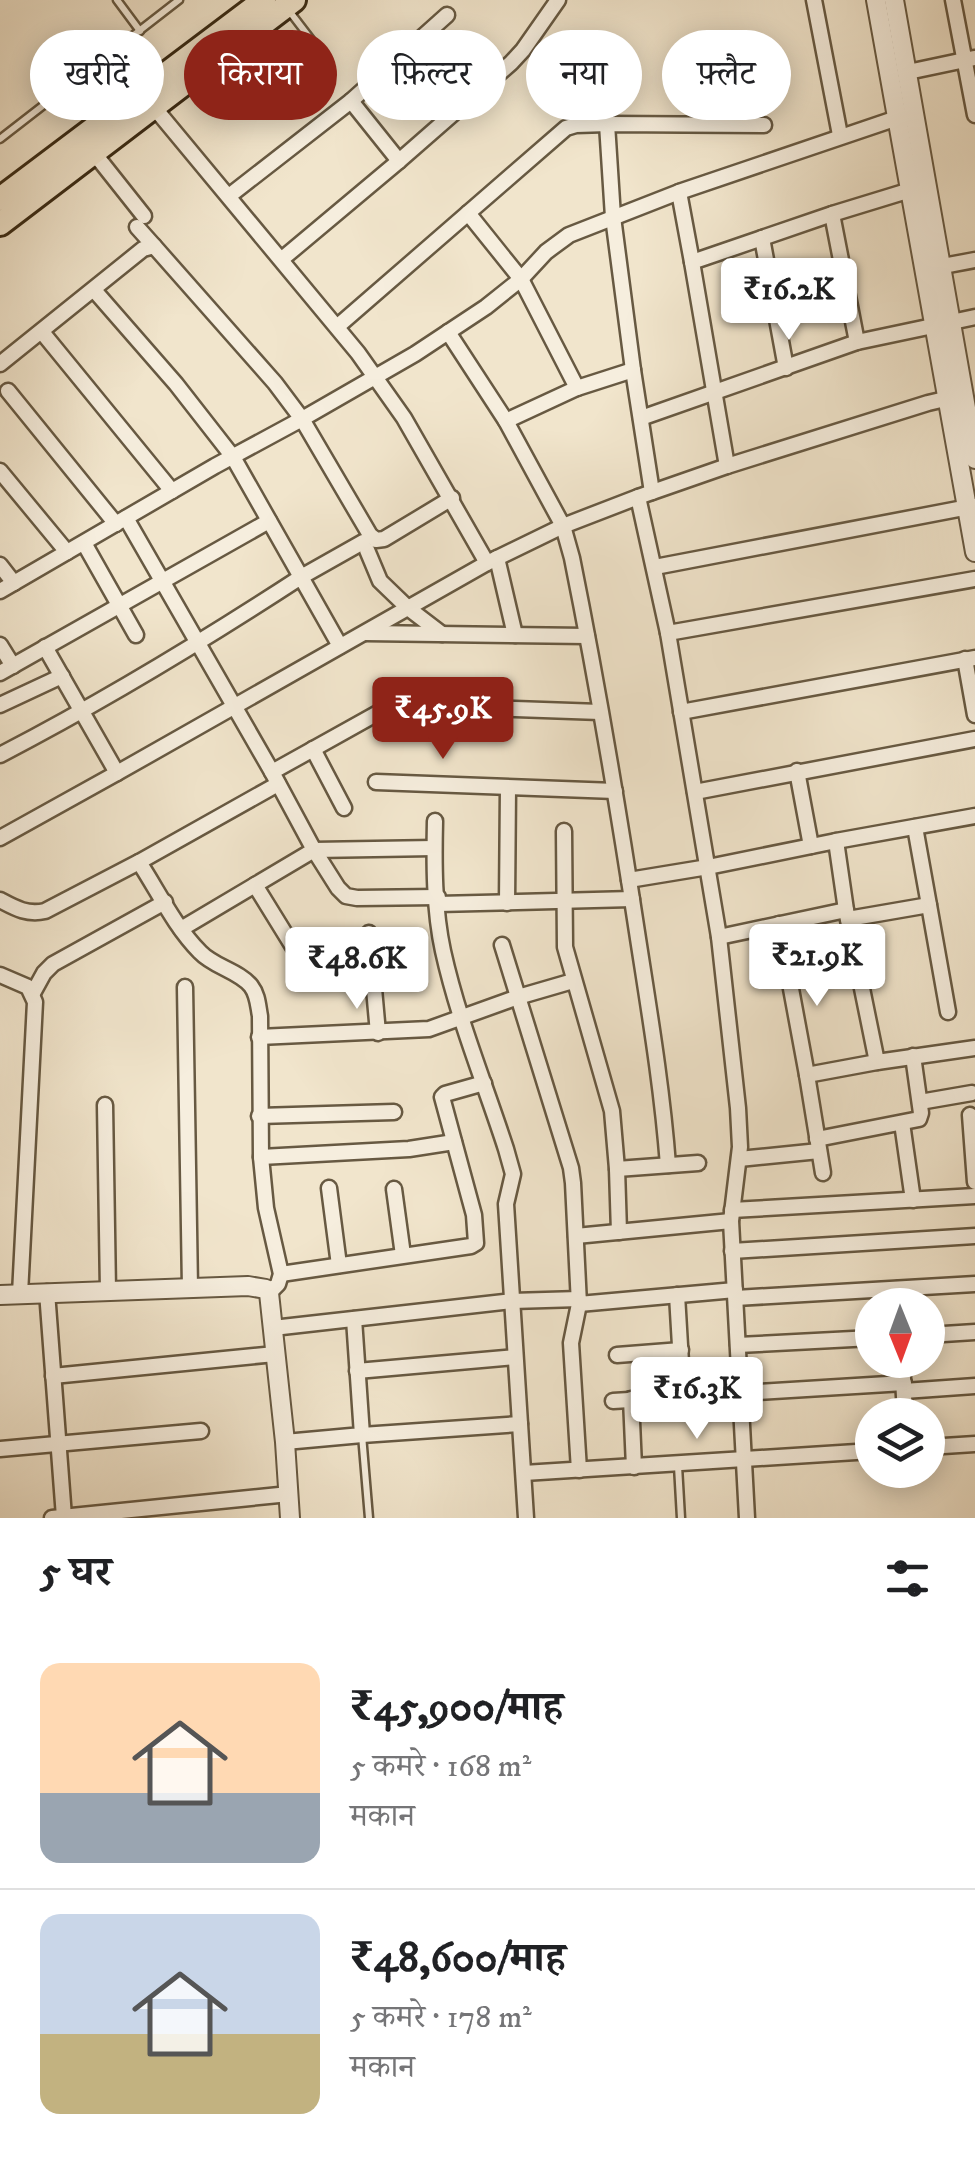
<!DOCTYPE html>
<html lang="hi">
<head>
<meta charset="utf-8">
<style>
  :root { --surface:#fff; --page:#f6f6f6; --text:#202124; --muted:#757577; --line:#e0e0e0; --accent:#8f2418 }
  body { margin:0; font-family:"IM FELL DW Pica","Noto Serif Devanagari",serif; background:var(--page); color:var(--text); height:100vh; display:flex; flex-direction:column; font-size:38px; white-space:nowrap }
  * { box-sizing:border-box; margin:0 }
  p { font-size:32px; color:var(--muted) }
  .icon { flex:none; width:55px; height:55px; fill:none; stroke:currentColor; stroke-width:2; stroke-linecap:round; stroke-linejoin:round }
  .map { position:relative; height:1518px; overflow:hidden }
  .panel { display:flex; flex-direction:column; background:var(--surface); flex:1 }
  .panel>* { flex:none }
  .hud { position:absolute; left:30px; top:30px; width:915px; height:90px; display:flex; gap:20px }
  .needle { width:65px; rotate:179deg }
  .buttons { position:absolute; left:855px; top:1288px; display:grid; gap:20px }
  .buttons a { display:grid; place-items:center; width:90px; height:90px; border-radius:50%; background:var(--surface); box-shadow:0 5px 25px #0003; font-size:50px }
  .price { position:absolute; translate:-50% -85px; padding:0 22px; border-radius:10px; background:#fff; color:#222; font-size:32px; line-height:65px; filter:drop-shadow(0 2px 5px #0008) }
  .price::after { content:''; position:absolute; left:50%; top:60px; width:30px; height:22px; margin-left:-15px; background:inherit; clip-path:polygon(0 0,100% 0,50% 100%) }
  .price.current { background:var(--accent); color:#fff }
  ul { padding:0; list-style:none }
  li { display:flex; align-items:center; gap:30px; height:250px; padding:0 40px }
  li+li { border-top:2px solid var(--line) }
  li span { display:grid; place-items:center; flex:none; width:280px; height:200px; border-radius:20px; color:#555 }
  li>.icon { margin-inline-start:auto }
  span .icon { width:120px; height:120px; fill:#fffc; stroke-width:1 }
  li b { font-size:42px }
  h2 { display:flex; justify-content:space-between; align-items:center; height:120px; padding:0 40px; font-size:42px }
  .chip { padding:0 35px; border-radius:45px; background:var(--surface); box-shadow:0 5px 25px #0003; font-size:35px; line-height:90px }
  .chip.current { background:var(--accent); color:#fff }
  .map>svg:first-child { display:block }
</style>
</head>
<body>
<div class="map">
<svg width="975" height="1518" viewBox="0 0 975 1518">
  <rect width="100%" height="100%" fill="#f1e5cc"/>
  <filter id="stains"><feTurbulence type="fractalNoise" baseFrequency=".002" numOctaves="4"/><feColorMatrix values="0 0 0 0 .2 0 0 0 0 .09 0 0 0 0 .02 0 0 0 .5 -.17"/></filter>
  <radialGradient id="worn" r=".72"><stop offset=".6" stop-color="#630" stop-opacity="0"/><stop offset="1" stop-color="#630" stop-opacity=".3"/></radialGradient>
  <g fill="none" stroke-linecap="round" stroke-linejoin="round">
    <g stroke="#675942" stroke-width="11">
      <g id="service">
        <path d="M117 0 140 31"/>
        <path d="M290 12 329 63"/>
        <path d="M0 139 179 0"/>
        <path d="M362 1435 369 1518"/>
        <path d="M678 1466 681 1518"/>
      </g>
    </g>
    <g stroke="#675942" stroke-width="19">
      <g id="minor">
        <path d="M814 0 840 135"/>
        <path d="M953 0 975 115"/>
        <path d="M908 72 974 58"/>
        <path d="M351 101 447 15"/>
        <path d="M153 106 358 353 404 418 487 563"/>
        <path d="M607 124 613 217 633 370 652 492"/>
        <path d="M94 153 144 216"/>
        <path d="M679 192 692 262"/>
        <path d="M229 196 351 101 399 161"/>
        <path d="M468 213 521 279 577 388"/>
        <path d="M832 214 857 342"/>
        <path d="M137 227 154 246"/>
        <path d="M762 238 786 368"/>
        <path d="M282 259 399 161 511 63 523 50 558 0"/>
        <path d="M943 266 975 260"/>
        <path d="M94 290 176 384 233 457 301 577 363 542"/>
        <path d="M338 326 566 128 576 125 607 124 764 125"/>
        <path d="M42 332 172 491"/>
        <path d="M448 332 506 421 563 526 572 558C597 682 618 807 637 932 649 1010 662 1086 668 1165"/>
        <path d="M0 364 143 249 154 246 275 383 302 419 415 354 486 307 521 279 546 252 569 235 679 192 903 116"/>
        <path d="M8 391 116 524"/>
        <path d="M641 418 857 342 975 317"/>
        <path d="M506 421 577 388 633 370"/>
        <path d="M727 466 692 262 832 214 917 188"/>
        <path d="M0 471 67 552"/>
        <path d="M638 497 668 633 719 937 738 1108 740 1147 731 1221 747 1518"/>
        <path d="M126 518 272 772 314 850 338 888 346 896 357 898 438 897"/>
        <path d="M84 543 136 635"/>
        <path d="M367 550 380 581 408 608 442 634"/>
        <path d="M497 558 515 635"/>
        <path d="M0 565 14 583"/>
        <path d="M655 567 974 506"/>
        <path d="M0 591 215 466 302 419 370 535 376 540 384 539 452 498"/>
        <path d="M366 633 587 636"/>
        <path d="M668 633 975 579"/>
        <path d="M0 645 13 666"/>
        <path d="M45 647 117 773"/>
        <path d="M965 659 975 715"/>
        <path d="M0 673 269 521"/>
        <path d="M0 705 62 676"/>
        <path d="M681 712 975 658"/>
        <path d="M313 749 344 808"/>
        <path d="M0 755C104 701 203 641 301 577L340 646"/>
        <path d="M797 771 811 846"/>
        <path d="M272 772 385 709 405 705 600 712"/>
        <path d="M376 782 615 791"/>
        <path d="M695 792 975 739"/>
        <path d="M435 821C434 863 434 910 443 951 458 1019 485 1084 506 1149L513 1174 506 1204 526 1518"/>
        <path d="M915 827 929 905"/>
        <path d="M564 831 565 947 612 1111 617 1169 619 1232"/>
        <path d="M0 838 117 773 487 563 563 526 638 497 727 466 928 403 958 396"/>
        <path d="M836 841 975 816"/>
        <path d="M139 862C158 891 175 927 200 952 214 967 239 971 251 986 258 995 258 1006 260 1016L261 1157 266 1208 281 1274 278 1284 269 1293"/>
        <path d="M629 880 708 867 836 841 846 910 877 1062 975 1048"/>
        <path d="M255 885 297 953C315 974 346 966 372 965"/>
        <path d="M0 900C15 908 27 915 45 911L139 862 278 784"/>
        <path d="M507 903 508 788"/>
        <path d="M438 904 632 899"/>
        <path d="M848 919 929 905 948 1012"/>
        <path d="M779 924 807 1075 877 1062"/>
        <path d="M181 929 314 850 434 848"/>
        <path d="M369 933 378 1033"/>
        <path d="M719 937 846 910"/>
        <path d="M502 945 571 1168 573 1183 579 1304 571 1343 579 1470"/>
        <path d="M0 975 28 987 35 1002 20 1294"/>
        <path d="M185 987 190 1288"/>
        <path d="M33 993 44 973 53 964 165 902"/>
        <path d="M259 1037 429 1029 518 997 573 981"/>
        <path d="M807 1075 823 1173"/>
        <path d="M920 1102 972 1093"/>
        <path d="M105 1105 108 1291"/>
        <path d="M970 1115 975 1182"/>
        <path d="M259 1116 394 1112"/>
        <path d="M902 1123 913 1200"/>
        <path d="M817 1139 919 1119 921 1113 913 1056"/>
        <path d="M261 1157 409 1149 454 1142"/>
        <path d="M739 1159 819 1151"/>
        <path d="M617 1169 698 1163"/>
        <path d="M329 1188 339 1265"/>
        <path d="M394 1189 403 1255"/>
        <path d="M732 1210 975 1196"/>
        <path d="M576 1236 731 1221"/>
        <path d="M732 1251 975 1236"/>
        <path d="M281 1274 471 1246 476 1243 474 1215 442 1097 445 1094 484 1083"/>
        <path d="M897 1289 898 1305"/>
        <path d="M47 1292 64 1517"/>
        <path d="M677 1295 683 1396"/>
        <path d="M736 1298 975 1284"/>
        <path d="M579 1304 735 1290"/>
        <path d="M273 1328 512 1301 579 1299"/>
        <path d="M928 1335 975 1332"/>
        <path d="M738 1345 872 1338"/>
        <path d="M617 1355 681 1350"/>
        <path d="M902 1360 905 1415"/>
        <path d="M357 1371 515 1357"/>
        <path d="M53 1376 275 1354"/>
        <path d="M904 1391 975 1386"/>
        <path d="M631 1399 634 1467"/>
        <path d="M613 1401 904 1383"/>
        <path d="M362 1435 520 1424"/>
        <path d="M285 1442 362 1435 354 1319"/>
        <path d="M928 1447 975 1444"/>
        <path d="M0 1449 201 1431"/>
        <path d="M524 1473 872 1451"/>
        <path d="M52 1518 289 1494"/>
      </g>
    </g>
    <g stroke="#675942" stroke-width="22">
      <g id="tertiary">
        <path d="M876 0 975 552"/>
        <path d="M894 0 975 459"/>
        <path d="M0 1295 248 1286 266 1289 269 1293 285 1442 290 1518"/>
      </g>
    </g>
    <g stroke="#392a14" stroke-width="28">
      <g id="primary">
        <path d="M0 199 264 0"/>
        <path d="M0 224 294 0"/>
      </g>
    </g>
    <use href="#service" stroke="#f6eede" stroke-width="6"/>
    <use href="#minor" stroke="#f6eede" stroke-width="14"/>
    <use href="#tertiary" stroke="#f6eede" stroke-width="18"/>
    <use href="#primary" stroke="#f1e5cc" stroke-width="22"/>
  </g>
  <rect width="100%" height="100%" filter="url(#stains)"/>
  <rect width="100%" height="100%" fill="url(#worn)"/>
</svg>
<div class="buttons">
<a><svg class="needle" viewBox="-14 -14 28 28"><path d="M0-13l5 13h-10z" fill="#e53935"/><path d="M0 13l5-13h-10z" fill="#757577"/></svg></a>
<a><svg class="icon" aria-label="layers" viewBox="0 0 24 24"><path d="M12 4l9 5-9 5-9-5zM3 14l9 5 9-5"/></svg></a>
</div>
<b class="price" style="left:789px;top:343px">₹16.2K</b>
<b class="price current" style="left:443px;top:762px">₹45.9K</b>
<b class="price" style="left:817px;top:1009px">₹21.9K</b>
<b class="price" style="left:357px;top:1012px">₹48.6K</b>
<b class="price" style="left:697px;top:1442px">₹16.3K</b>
<div class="hud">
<a class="chip">खरीदें</a>
<a class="chip current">किराया</a>
<a class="chip">फ़िल्टर</a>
<a class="chip">नया</a>
<a class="chip">फ़्लैट</a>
</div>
</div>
<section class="panel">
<h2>5 घर<svg class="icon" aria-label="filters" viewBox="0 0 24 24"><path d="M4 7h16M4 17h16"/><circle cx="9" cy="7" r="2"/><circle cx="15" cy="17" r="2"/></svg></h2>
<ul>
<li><span style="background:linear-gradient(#ffd9b3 65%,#9aa5b1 0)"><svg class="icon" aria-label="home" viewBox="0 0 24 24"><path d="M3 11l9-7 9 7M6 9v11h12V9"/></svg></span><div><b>₹45,900/माह</b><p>5 कमरे · 168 m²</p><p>मकान</p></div></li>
<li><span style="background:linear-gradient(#c9d6e8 60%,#c2b280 0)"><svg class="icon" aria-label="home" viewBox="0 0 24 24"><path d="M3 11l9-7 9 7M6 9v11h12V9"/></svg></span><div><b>₹48,600/माह</b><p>5 कमरे · 178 m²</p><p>मकान</p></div></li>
</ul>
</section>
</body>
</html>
